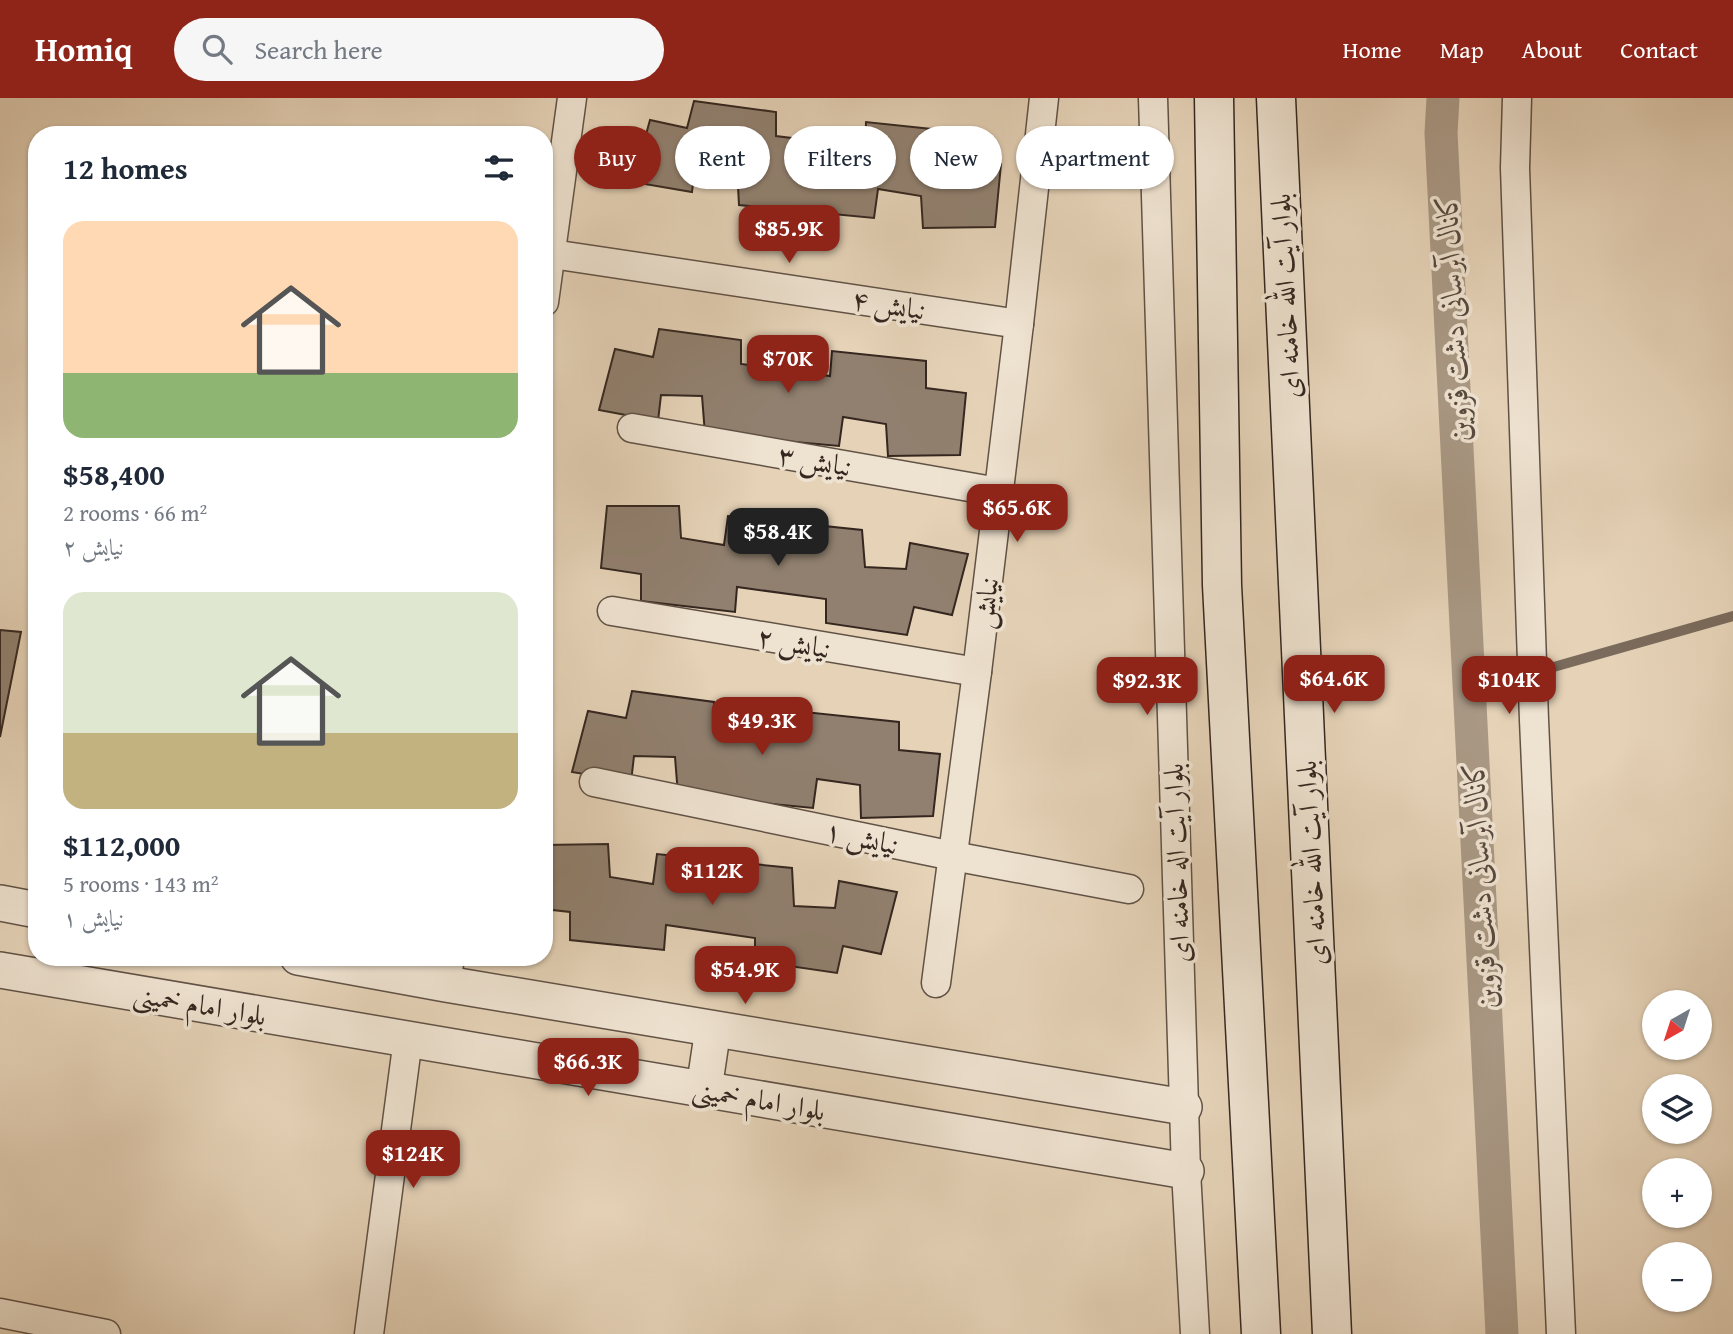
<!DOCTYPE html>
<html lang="en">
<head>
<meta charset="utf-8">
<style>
  :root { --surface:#fff; --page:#f6f6f7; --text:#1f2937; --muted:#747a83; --accent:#8f2418 }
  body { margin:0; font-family:"Gentium Book Plus",Amiri,serif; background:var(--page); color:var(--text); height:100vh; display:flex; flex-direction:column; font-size:26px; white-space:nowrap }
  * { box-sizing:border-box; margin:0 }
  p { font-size:23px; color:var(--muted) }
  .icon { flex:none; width:38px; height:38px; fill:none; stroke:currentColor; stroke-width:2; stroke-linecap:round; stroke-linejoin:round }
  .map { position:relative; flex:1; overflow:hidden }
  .drawer { position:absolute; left:28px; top:28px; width:525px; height:840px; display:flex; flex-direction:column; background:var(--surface); border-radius:28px; box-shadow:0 2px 5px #0004 }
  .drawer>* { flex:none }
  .banner { position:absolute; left:574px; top:28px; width:665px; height:63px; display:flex; gap:14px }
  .needle { width:46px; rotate:219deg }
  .tools { position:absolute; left:1642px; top:892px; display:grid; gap:14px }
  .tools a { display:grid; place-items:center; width:70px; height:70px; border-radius:50%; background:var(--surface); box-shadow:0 2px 5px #0004; font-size:35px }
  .price { position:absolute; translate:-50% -60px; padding:0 16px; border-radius:14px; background:var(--accent); color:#fff; font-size:23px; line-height:46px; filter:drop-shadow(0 2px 4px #0008) }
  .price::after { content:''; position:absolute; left:50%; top:42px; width:21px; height:16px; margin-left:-10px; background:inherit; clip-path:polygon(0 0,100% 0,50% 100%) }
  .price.current { background:#222; color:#fff }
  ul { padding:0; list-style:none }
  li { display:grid; align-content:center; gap:14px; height:371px; padding:0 35px }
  li span { display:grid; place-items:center; height:217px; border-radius:21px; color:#555 }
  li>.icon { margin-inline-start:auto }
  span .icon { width:126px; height:126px; fill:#fffc; stroke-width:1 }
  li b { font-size:30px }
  h2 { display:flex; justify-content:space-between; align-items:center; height:84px; padding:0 35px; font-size:30px }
  .pill { padding:0 24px; border-radius:32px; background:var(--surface); box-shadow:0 2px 5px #0004; font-size:24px; line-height:63px }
  .pill.current { background:var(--accent); color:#fff }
  header { display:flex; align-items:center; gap:42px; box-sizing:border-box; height:98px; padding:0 35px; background:var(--accent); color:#fff }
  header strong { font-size:33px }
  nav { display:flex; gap:38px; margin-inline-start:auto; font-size:24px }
  .search { width:490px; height:63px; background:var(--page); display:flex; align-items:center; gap:18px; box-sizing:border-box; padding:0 24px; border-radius:38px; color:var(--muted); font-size:26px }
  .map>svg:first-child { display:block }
</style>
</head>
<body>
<header>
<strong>Homiq</strong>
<div class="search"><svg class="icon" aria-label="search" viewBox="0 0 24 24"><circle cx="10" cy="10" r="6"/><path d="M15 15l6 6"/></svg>Search here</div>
<nav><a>Home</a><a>Map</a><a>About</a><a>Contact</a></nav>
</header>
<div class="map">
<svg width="1733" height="1236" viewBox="0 0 1733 1236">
  <rect width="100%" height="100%" fill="#e5d2b7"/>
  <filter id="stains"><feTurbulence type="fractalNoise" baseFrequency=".00286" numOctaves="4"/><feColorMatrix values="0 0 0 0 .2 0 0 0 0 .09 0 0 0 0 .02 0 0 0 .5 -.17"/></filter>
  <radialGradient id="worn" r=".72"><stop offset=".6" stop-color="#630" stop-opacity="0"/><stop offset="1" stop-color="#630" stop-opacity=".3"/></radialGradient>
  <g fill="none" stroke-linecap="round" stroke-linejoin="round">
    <path stroke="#7b6b5c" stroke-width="10" d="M1469 593 1733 518"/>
    <path stroke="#a99884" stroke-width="33" d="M1443 0 1441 35 1502 1236"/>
  </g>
  <g fill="#91806f" stroke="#352720" stroke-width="2">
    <path d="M694 3 776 14V38L865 49 866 24 960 34 961 62 1001 66 995 129 923 130 921 98 878 91 874 120 739 107 737 70 695 68 692 94 633 84 650 22 687 30Z"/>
    <path d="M659 231 741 242V266L830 278 832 253 926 263V290L966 295 960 357 888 358 886 326 843 319 839 348 705 336 702 298 661 297 658 323 599 312 615 251 653 259Z"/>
    <path d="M607 408H679L681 440 724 447 728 418 862 432 865 469 906 471 910 445 968 456 952 517 914 509 907 537 826 525V501L737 489 735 514 641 503V476L601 470Z"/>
    <path d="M0 532 21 534 0 639Z"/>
    <path d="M632 593 714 604 715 627 803 639 805 614 899 624V652L940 656 933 718 861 720 860 687 817 681 813 710 678 697 675 659 634 658 631 684 572 674 588 613 626 620Z"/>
    <path d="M608 746 610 779 653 786 657 756 792 770 794 808 835 810 839 783 897 794 881 856 843 848 837 875 755 863V840L666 827 664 852 570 842V814L544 811V747Z"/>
  </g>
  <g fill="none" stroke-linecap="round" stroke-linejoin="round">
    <g stroke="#615246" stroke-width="31">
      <g id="minor">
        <path d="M1153 0 1186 1073 1195 1236"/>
        <path d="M1517 0 1515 70 1534 622 1561 1236"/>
        <path d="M552 156 1019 226"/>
        <path d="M544 204 572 0"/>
        <path d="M632 330 998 394"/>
        <path d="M612 513 977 574"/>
        <path d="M594 684 953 758 1129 791"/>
        <path d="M936 885 977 574 1019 226 1044 0"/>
        <path d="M446 886 450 859"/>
        <path d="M0 1215 106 1236"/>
        <path d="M369 1236 408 941"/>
      </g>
    </g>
    <g stroke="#615246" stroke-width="38">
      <g id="tertiary">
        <path d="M0 805 37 812"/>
        <path d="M298 859 446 886 1184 1009"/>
        <path d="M0 872 1186 1073"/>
        <path d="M704 991 713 931"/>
      </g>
    </g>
    <g stroke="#352720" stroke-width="41">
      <g id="secondary">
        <path d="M1214 0 1222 487 1261 1236"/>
        <path d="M1276 0 1332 1236"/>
      </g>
    </g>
    <use href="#minor" stroke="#eee2d0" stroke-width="28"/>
    <use href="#tertiary" stroke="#eee2d0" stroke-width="35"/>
    <use href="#secondary" stroke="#eee2d0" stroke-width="38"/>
  </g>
  <g text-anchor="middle" stroke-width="7" stroke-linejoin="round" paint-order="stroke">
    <g font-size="28" fill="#352720" stroke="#eee2d0">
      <text transform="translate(1285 198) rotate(-93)" y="10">بلوار آیت الله خامنه ای</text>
      <text transform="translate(889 206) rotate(9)" y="10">نیایش ۴</text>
      <text transform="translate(815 362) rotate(10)" y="10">نیایش ۳</text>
      <text transform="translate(985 505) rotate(-83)" y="10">نیایش</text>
      <text transform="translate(794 544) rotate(10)" y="10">نیایش ۲</text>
      <text transform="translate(862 739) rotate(12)" y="10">نیایش ۱</text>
      <text transform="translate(1176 765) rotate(-92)" y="10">بلوار آیت اله خامنه ای</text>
      <text transform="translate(1311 765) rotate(-93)" y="10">بلوار آیت الله خامنه ای</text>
      <text transform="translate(200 906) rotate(10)" y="10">بلوار امام خمینی</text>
      <text transform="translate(759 1001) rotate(10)" y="10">بلوار امام خمینی</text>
    </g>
    <g font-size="30" font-style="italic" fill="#58493e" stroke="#eee2d0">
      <text transform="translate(1453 219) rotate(-93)" y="10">کانال آبرسانی دشت قزوین</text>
      <text transform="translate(1480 786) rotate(-93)" y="10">کانال آبرسانی دشت قزوین</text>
    </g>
  </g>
  <rect width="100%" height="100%" filter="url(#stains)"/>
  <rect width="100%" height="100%" fill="url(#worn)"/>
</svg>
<div class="tools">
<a><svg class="needle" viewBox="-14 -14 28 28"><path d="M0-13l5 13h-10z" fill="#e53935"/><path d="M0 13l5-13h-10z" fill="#747a83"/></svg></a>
<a><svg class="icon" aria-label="layers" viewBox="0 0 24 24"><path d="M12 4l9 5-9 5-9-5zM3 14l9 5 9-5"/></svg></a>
<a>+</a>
<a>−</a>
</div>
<b class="price" style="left:789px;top:167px">$85.9K</b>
<b class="price" style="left:788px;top:297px">$70K</b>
<b class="price" style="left:1017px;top:446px">$65.6K</b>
<b class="price current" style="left:778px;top:470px">$58.4K</b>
<b class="price" style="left:1334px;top:617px">$64.6K</b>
<b class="price" style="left:1509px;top:618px">$104K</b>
<b class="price" style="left:1147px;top:619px">$92.3K</b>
<b class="price" style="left:762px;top:659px">$49.3K</b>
<b class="price" style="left:712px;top:809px">$112K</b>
<b class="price" style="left:745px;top:908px">$54.9K</b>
<b class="price" style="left:588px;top:1000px">$66.3K</b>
<b class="price" style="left:413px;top:1092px">$124K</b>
<div class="banner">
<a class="pill current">Buy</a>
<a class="pill">Rent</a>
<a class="pill">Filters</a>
<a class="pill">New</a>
<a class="pill">Apartment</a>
</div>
<section class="drawer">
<h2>12 homes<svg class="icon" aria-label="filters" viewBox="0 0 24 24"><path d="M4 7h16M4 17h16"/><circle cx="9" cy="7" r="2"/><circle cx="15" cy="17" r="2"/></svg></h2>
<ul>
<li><span style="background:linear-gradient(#ffd9b3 70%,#8fb573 0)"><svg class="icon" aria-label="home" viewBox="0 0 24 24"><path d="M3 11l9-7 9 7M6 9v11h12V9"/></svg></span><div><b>$58,400</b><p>2 rooms · 66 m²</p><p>نیایش ۲</p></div></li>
<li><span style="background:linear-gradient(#dfe7d0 65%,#c2b280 0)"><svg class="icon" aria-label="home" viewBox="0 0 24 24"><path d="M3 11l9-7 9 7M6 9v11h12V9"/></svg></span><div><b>$112,000</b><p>5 rooms · 143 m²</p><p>نیایش ۱</p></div></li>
</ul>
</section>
</div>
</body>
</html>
